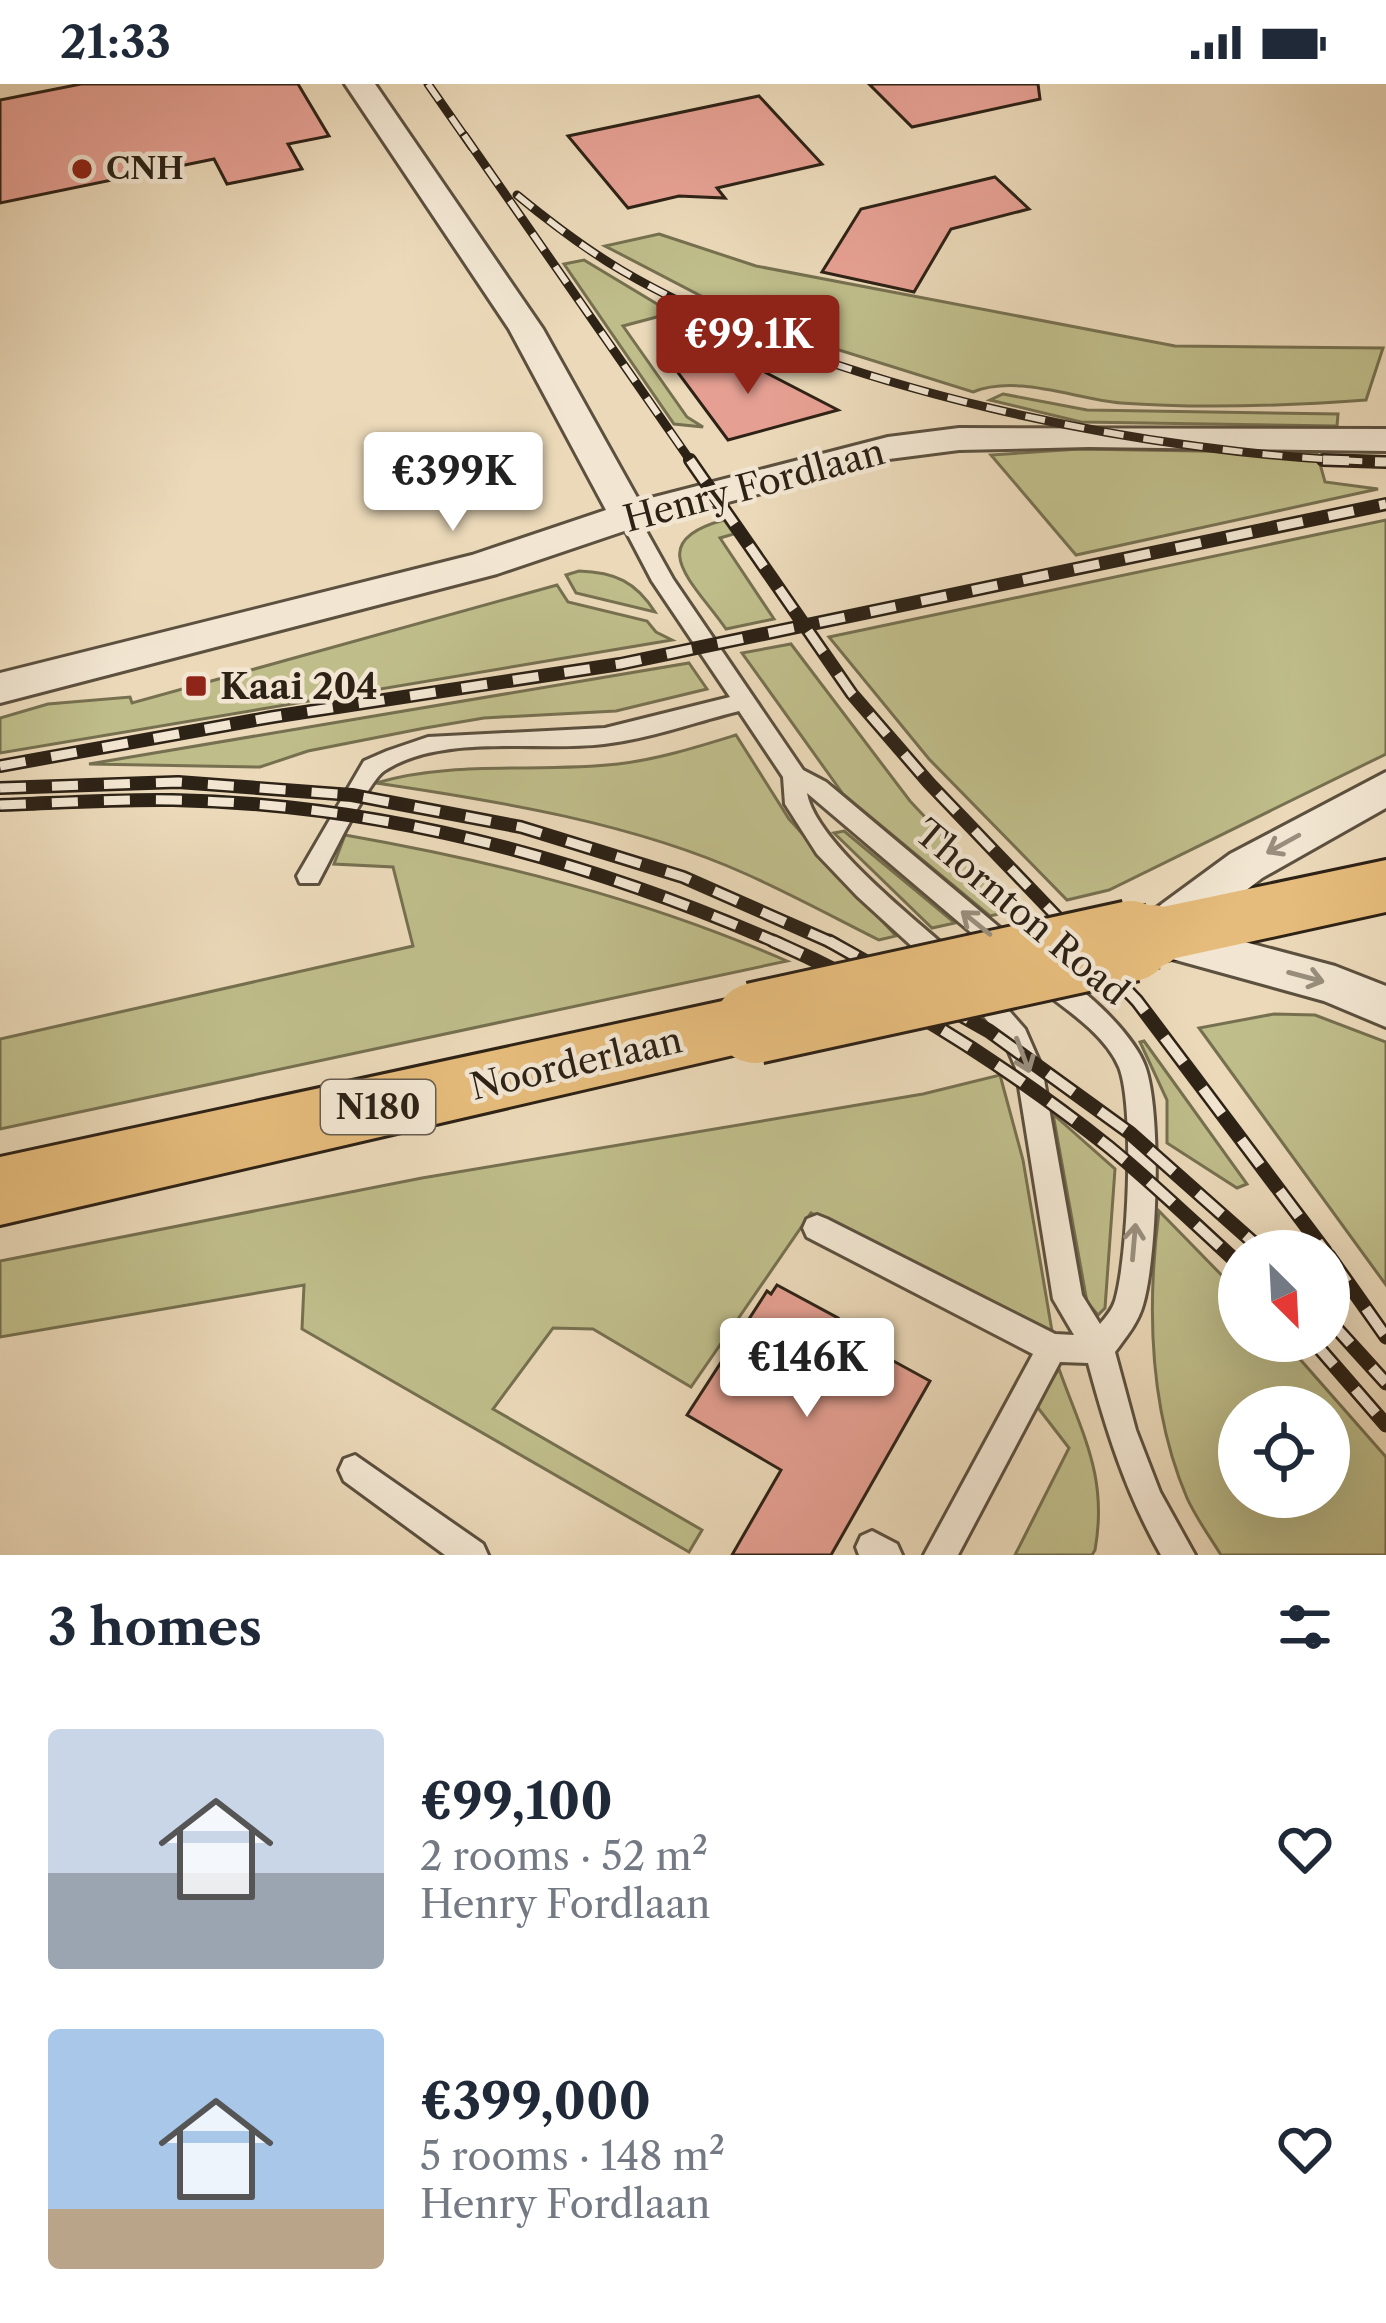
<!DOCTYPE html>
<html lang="en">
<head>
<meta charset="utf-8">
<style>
  :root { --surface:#fff; --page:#f2f2f3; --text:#1f2937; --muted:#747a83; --accent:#8f2418 }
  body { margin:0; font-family:"Libre Caslon Text",serif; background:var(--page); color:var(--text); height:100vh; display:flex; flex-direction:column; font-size:45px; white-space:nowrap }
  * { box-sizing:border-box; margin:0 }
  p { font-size:39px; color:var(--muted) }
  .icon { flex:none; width:66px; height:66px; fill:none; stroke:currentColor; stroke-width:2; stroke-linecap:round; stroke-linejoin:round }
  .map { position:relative; height:1471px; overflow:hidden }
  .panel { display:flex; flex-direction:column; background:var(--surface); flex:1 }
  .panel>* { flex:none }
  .needle { width:78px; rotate:156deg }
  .buttons { position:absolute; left:1218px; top:1146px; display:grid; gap:24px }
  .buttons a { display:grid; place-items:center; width:132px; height:132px; border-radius:50%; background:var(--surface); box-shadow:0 12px 48px #0002; font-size:60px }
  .price { position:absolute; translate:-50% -102px; padding:0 27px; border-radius:12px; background:#fff; color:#222; font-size:39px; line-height:78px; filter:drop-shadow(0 3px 6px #0008) }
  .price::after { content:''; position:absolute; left:50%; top:72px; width:36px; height:27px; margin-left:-18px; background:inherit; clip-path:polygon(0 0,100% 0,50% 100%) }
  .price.active { background:var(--accent); color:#fff }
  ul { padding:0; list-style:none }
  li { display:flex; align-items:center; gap:36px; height:300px; padding:0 48px }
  li span { display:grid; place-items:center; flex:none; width:336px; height:240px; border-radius:12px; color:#555 }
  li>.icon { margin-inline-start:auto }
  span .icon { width:144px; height:144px; fill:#fffc; stroke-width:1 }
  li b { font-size:51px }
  h2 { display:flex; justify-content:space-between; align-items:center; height:144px; padding:0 48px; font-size:51px }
  .status { display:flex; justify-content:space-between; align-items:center; height:84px; padding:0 60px; background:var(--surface); direction:ltr }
  .status svg { height:33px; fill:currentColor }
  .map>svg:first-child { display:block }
</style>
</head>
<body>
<div class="status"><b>21:33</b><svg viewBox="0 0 49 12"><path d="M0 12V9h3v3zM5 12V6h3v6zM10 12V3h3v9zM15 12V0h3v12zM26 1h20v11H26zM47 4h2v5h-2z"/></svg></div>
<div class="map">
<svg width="1386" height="1471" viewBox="0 0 1386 1471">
  <rect width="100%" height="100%" fill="#ebd9b9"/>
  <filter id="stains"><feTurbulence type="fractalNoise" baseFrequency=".00167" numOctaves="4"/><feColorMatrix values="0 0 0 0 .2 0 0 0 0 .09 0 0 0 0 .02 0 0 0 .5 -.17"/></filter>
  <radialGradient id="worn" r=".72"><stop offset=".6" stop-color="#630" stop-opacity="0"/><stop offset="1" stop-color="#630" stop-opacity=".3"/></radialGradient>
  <g fill="#bfbd8a" stroke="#767050" stroke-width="3" fill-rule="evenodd">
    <path d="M659 150 756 182 1175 262 1383 264 1366 316C1284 322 1203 325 1121 319 1075 315 1017 290 973 308L753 239 605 162Z"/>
    <path d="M584 176 672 229 623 242 687 333 703 343 674 340 564 180Z"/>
    <path d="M1003 310 1087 326 1338 330 1337 342 1081 338 990 316Z"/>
    <path d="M1079 365 1317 369 1325 398 1378 405 1076 471 991 371Z"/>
    <path d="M724 436 734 450 720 454 774 535 726 545C694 499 641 458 724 436Z"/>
    <path d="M1386 436V670L1109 806 1067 816 929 675 829 553Z"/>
    <path d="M579 487C615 488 636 498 655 528L576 509 566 491Z"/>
    <path d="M557 501 568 518 647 537 656 548 672 556 0 669V634L48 620 130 613 132 619Z"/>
    <path d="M791 560 910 717 1013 827 990 832 843 710 742 569Z"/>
    <path d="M689 579 707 605 616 627 484 634 425 644 308 667 260 683 89 680Z"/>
    <path d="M736 651 789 735 896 852 879 856C835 834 791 810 746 790 633 739 498 717 376 699 454 676 538 689 618 680 659 675 697 663 736 651Z"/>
    <path d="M844 747 955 839 932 844 834 749Z"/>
    <path d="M345 751C498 778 645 815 787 877L0 1045V955L413 862 393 783 334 780Z"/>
    <path d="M1274 930 1315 931 1386 958V1201L1199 944Z"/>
    <path d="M1144 957 1247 1100 1237 1104 1167 1059V1016L1140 958Z"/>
    <path d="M1000 991 1023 1076 1052 1247 811 1129 691 1303 593 1245 553 1244 493 1325 702 1446 689 1468 302 1245 304 1201 0 1253V1177L422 1094 923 1010Z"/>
    <path d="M1053 1030 1115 1085 1105 1224 1098 1231 1087 1218Z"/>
    <path d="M1159 1127 1239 1209V1257H1284L1386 1373V1471H1221C1210 1453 1196 1434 1187 1414 1149 1325 1147 1221 1159 1127ZM1239 1323H1329V1413H1239Z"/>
    <path d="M1059 1285C1083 1352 1108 1393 1095 1466L1092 1471H1015L1069 1364 1035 1320Z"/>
  </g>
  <g fill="#e6a093" stroke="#2d2216" stroke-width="3">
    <path d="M81 0H298L329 52 288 60 302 85 227 100 214 75 0 119V16Z"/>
    <path d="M869 0H1038L1040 15 912 43Z"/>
    <path d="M759 12 822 80 717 104 725 114 679 112 628 124 568 52Z"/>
    <path d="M995 93 1029 125 951 145 914 208 822 188 861 125Z"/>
    <path d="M732 271 838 326 728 356 676 286Z"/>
    <path d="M777 1201 838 1234 833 1244 930 1297 831 1471H732L781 1386 687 1331 767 1207 771 1210Z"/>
  </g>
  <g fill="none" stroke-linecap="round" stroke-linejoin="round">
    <g stroke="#5c503f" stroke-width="6">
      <g id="service">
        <path d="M628 425 635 427 673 495 803 686 826 698 1018 859 1022 866 1018 873H1000L807 709C815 758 919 838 957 873L961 880 957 887H939L857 812 817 770 785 720 783 693 739 627C695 638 649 655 604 660 537 668 442 649 384 687 368 698 330 777 318 799H300L297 792 364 677 387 667 428 653 605 644 730 613 652 497 618 432Z"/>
        <path d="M1041 882C1075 893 1133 949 1145 982 1162 1028 1157 1174 1143 1221 1138 1239 1126 1253 1115 1268L1136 1346 1160 1408 1195 1471H1161C1126 1410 1106 1346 1088 1279L1060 1278 958 1471H924L1033 1270 807 1153 803 1144 807 1135 817 1131 827 1135 1055 1250 1074 1251 1053 1215 1016 984 1005 959 961 904 965 897 974 894 983 897 1025 945 1042 984 1082 1211 1100 1240C1106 1233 1112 1226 1115 1217 1128 1174 1135 1023 1119 983 1104 948 1061 922 1032 899L1028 892 1032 885Z"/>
        <path d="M355 1371 483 1460 488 1471H445L344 1397 339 1386 344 1375Z"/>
        <path d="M872 1447 897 1460 902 1471H859L856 1463 861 1452Z"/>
      </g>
    </g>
    <g stroke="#5c503f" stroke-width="6">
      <g id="minor">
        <path d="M345 0H375L543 245 639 417 888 353 959 344 1386 345V367L1089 363 959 366 889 375 642 441 497 490 0 619V589L472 471 606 426 509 245Z"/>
        <path d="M1386 688V724L1262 794 1196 845 1335 882 1386 902V943L1324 917 1136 865 1129 852 1136 839 1230 770Z"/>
      </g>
    </g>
    <g stroke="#2d2216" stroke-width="6">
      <g id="primary">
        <path d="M1386 776V828L1153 879 1128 871 1118 852 1128 833 1153 825Z"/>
        <path d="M755 910 781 918 791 939 781 960 0 1141V1073Z"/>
      </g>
    </g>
    <use href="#service" fill="#f2e6d2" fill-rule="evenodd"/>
    <use href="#minor" fill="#f2e6d2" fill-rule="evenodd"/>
    <use href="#primary" fill="#e6bc7c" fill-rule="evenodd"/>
    <g stroke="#2d2216" stroke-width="9">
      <g id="rail-far2">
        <path d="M428 0 472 63"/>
        <path d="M464 51 692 379"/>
        <path d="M517 111C550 138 584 164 621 186 823 305 1152 372 1386 378"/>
      </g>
    </g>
    <g stroke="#2d2216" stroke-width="14">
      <g id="rail-far1">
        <path d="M690 376 852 610 929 699 1083 860"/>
        <path d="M1323 376 1386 378"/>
        <path d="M0 682 272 633 620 580 1386 420"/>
        <path d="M0 704 178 698 352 711 521 743 683 793 835 860"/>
        <path d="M0 721C57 719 115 715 173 716 384 720 588 776 780 860"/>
      </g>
    </g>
    <g stroke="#2d2216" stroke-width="15">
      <g id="rail">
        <path d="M773 857C892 909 1007 982 1109 1063 1154 1100 1196 1141 1239 1180"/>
        <path d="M829 857 989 947 1130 1049 1263 1167"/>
        <path d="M1080 857 1137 917 1325 1167"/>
        <path d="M1329 1172 1386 1253"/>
        <path d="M1329 1236 1386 1299"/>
        <path d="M1313 1257 1386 1341"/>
      </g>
    </g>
    <use href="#rail-far2" stroke="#f2e6d2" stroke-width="6" stroke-dasharray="20" stroke-linecap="butt"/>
    <use href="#rail-far1" stroke="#f2e6d2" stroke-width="9" stroke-dasharray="26" stroke-linecap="butt"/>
    <use href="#rail" stroke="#f2e6d2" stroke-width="10" stroke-dasharray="32" stroke-linecap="butt"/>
    <g stroke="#2d2216" stroke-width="68" stroke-linecap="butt">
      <path id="primary-bridge-far1" d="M1117 860 1153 852"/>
    </g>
    <g stroke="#2d2216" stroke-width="86" stroke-linecap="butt">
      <path id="primary-bridge" d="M755 939 1131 857"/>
    </g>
    <use href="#primary-bridge-far1" stroke="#e6bc7c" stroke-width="62"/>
    <use href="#primary-bridge" stroke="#e6bc7c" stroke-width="80"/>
  </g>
  <defs><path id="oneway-shaft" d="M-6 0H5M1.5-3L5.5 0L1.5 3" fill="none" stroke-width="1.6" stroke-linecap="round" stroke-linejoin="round" transform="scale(3)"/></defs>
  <g stroke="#998e7d">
    <use href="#oneway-shaft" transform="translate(1283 760) rotate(151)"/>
    <use href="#oneway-shaft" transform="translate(976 839) rotate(-141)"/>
    <use href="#oneway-shaft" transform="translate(1306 893) rotate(15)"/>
    <use href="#oneway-shaft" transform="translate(1023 971) rotate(69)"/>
    <use href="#oneway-shaft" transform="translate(1134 1158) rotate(-85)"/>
  </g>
  <g fill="#8f2418" stroke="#f2e6d2" stroke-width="4.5">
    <circle cx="82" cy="85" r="12"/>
    <rect x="184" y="590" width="24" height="24" rx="6"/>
  </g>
  <g text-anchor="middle" stroke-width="9" stroke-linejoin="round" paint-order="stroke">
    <g font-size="30" font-weight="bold" fill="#2d2216" stroke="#f2e6d2" text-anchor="start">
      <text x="106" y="95">CNH</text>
    </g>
    <rect fill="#f2e6d2" stroke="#685d4e" stroke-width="3" x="321" y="996" width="114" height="54" rx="9"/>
    <g font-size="33" font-weight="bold" fill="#2d2216">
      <text x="378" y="1035">N180</text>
    </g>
    <g font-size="36" fill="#2d2216" stroke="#f2e6d2">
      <text transform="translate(754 401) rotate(-15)" y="13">Henry Fordlaan</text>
      <text transform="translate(1022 828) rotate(40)" y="13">Thornton Road</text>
      <text transform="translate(576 979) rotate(-13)" y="13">Noorderlaan</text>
    </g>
    <g font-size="36" font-weight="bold" fill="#2d2216" stroke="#f2e6d2" text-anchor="start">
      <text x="220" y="615">Kaai 204</text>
    </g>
  </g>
  <rect width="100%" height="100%" filter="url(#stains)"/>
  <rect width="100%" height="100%" fill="url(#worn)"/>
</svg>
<div class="buttons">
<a><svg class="needle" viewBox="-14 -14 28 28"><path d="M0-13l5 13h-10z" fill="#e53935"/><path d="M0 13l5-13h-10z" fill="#747a83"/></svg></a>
<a><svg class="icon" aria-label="locate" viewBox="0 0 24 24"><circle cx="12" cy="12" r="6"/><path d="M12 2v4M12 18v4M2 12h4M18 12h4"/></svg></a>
</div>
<b class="price active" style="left:748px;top:313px">€99.1K</b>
<b class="price" style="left:453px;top:450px">€399K</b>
<b class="price" style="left:807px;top:1336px">€146K</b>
</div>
<section class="panel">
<h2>3 homes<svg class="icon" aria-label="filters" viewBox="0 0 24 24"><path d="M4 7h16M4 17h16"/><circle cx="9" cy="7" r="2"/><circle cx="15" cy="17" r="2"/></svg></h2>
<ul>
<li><span style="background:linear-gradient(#c9d6e8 60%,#9aa5b1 0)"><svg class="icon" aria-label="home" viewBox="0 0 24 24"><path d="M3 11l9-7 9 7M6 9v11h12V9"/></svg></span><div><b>€99,100</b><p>2 rooms · 52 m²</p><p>Henry Fordlaan</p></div><svg class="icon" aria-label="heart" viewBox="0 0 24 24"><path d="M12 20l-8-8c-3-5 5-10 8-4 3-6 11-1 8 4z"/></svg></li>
<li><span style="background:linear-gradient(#a9c7e8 75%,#b9a48a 0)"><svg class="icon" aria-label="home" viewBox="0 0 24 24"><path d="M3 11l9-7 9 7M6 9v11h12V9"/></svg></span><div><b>€399,000</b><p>5 rooms · 148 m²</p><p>Henry Fordlaan</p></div><svg class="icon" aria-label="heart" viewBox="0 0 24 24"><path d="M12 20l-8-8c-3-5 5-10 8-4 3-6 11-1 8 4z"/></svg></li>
</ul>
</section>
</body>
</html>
